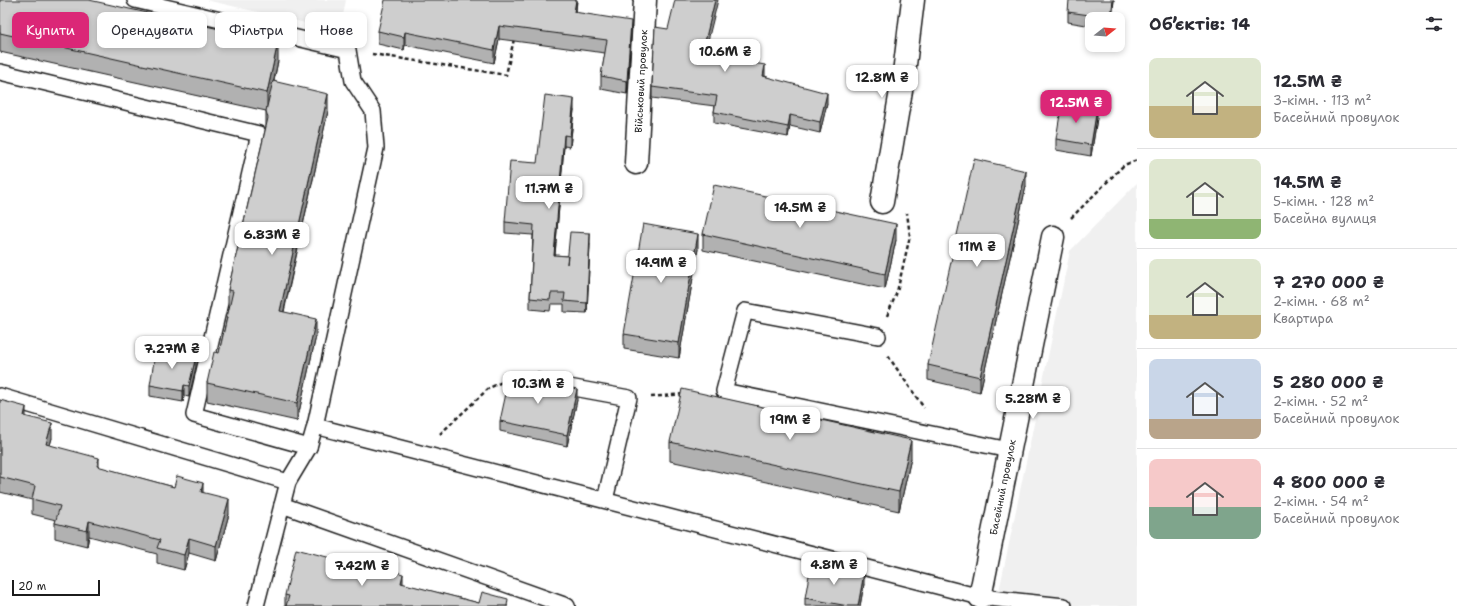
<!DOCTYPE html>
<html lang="uk">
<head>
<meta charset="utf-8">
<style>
  :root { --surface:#fff; --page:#f2f2f3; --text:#2b2b33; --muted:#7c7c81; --line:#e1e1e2; --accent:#db2777 }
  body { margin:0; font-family:"Shantell Sans",sans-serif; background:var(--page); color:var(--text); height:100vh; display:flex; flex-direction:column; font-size:15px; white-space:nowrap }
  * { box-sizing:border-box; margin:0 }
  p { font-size:13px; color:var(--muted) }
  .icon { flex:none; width:22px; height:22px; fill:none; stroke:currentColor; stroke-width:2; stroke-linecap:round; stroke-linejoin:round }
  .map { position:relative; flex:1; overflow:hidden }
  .sheet { display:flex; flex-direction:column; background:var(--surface); width:320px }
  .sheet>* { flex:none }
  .banner { position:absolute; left:12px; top:12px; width:380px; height:36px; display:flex; gap:8px }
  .needle { width:26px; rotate:73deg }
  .fabs { position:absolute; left:1085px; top:12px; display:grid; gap:8px }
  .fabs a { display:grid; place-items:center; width:40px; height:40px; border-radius:8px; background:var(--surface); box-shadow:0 2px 6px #0003; font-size:20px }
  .scale { position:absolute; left:12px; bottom:10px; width:88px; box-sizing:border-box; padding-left:4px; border:2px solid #1c1c1c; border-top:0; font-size:11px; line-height:14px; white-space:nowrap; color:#1c1c1c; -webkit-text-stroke:3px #fff; paint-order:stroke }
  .price { position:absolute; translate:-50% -34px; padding:0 9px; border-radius:8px; background:#fff; color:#222; font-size:13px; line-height:26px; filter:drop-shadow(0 1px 2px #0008) }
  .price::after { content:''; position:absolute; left:50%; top:24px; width:12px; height:9px; margin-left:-6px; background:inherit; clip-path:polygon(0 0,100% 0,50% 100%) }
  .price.selected { background:var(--accent); color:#fff }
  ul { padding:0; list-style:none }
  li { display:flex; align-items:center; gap:12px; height:100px; padding:0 12px }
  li+li { border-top:1px solid var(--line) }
  li span { display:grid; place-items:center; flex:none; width:112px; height:80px; border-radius:8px; color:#555 }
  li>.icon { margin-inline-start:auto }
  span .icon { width:48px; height:48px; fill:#fffc; stroke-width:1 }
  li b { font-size:17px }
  h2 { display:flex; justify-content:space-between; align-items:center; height:48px; padding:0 12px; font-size:17px }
  .pill { padding:0 14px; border-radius:8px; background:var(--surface); box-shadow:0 2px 6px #0003; font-size:14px; line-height:36px }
  .pill.selected { background:var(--accent); color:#fff }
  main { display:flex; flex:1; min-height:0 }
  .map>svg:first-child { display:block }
</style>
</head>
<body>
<main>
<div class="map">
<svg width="1137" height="606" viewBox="0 0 1137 606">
  <rect width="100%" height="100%" fill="#fff"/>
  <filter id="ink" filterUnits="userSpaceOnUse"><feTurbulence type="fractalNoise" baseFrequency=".025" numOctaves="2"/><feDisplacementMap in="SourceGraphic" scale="8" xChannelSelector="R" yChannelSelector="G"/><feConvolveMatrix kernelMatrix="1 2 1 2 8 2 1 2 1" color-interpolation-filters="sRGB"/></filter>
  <g filter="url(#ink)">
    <g fill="#f0f0f0">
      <path d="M206 0H346L340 31Z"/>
      <path d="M1137 183V606H996L1070 251Z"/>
    </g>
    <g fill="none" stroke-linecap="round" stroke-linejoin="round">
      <g stroke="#1c1c1c" stroke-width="18">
        <g id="lane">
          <path d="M135 0 348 50 353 81 373 111 376 148 315 426 309 447 288 482 256 606"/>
          <path d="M0 72 259 134 194 415 309 447"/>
          <path d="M878 336 745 311 724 391 1009 450"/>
          <path d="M536 381 629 398 605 500"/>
          <path d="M0 396 288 482"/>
          <path d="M315 426 980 597 1064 606"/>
          <path d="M282 505 567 606"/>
        </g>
      </g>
      <g stroke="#1c1c1c" stroke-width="25">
        <g id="street">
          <path id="s1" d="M636 163 645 0"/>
          <path d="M882 202 904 73 913 0"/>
          <path id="s2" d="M980 597 1053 237"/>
        </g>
      </g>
      <g stroke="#1c1c1c" stroke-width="2.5" stroke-dasharray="4 3" stroke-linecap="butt">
        <path d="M372 54 506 75 514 39"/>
        <path d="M1071 218 1124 165 1137 160"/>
        <path d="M887 316 897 292 910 236 907 213"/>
        <path d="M888 356 924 408"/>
        <path d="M651 397 684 394"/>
        <path d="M440 434 489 388 511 378"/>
      </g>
      <use href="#lane" stroke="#fff" stroke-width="15"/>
      <use href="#street" stroke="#fff" stroke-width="22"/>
    </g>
    <g fill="#b1b1b1" stroke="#1c1c1c">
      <path d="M0 0 278 61 274 81 328 111 284 312 316 336 297 421 207 401V383L219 353 229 308 228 307V290L266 126V111L0 52Z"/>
      <path d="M577 0 576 12 631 34 627 94 601 89V76L605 53 499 39 494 63 405 45 404 50 378 44V31Z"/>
      <path d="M1114 0 1112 19H1092V26L1068 22V12Z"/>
      <path d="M705 54 765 76 827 103 820 133 790 126 788 137 714 123V112L715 106 652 98V87Z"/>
      <path d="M574 110 570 147 564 146 555 255 568 256 590 244 587 313 564 312V304H551L550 311 530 309V298L533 235 505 233V222L537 163Z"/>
      <path d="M1097 118 1091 156 1056 150V139Z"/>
      <path d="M1026 186 980 392 928 380V365Z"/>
      <path d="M703 234 896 240 885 289 703 250Z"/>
      <path d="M698 249 679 358 624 349V334Z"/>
      <path d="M196 367 189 397 184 396 183 402 150 396V385Z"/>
      <path d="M0 400 26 416 52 438 50 445 99 467 174 487 203 492 229 514 216 561 189 553 184 570 157 563V554L89 536 87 546 55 538V523L56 520 32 514V500L0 492Z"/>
      <path d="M577 400 567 446 500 431V421Z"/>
      <path d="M670 442 911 458 899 511 670 461Z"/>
      <path d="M378 570 403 584 479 603 508 606H285V595Z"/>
      <path d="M864 584 860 606H805V598Z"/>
    </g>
    <g fill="#909090" stroke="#1c1c1c">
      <path d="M576 0H577L574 25V12Z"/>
      <path d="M715 0H718L702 65V54Z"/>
      <path d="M1113 0H1114L1112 19H1111Z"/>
      <path d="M631 21V34L627 94V81Z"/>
      <path d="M499 26V39L494 63V50Z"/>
      <path d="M405 32V45L404 50V37Z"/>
      <path d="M278 42V61L267 112V93Z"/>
      <path d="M765 65V76L763 87V76Z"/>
      <path d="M827 93V103L820 133V122Z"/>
      <path d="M328 94V111L280 328V311Z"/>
      <path d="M574 99V110L570 147V136Z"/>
      <path d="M1097 108V118L1091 156V145Z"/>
      <path d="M790 115V126L788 137V127Z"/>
      <path d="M564 135V146L554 266V255Z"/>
      <path d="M1026 171V186L980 392V377Z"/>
      <path d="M896 224V240L885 289V274Z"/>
      <path d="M590 233V244L587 313V303Z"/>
      <path d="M698 234V249L679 358V343Z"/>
      <path d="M316 319V336L297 421V403Z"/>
      <path d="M196 356V367L189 397V386Z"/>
      <path d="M184 385V396L183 402V391Z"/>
      <path d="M577 389V400L567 446V435Z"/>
      <path d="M26 407V422L24 416Z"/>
      <path d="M52 423V438L46 459V444Z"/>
      <path d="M911 440V458L899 511V492Z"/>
      <path d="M99 458V473L97 466Z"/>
      <path d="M203 483V498L201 492Z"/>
      <path d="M229 499V514L216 561V546Z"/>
      <path d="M89 521V536L87 546V531Z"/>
      <path d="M189 538V553L184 570V555Z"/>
      <path d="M864 573V584L860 606H858Z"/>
      <path d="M403 574V592L401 583Z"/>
    </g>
    <g fill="#cecece" stroke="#1c1c1c">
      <path d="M0 0H89L278 42 267 93 0 33Z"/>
      <path d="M385 0H576L574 12 631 21 627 81 601 76 607 40 499 26 494 50 405 32 404 37 378 31Z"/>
      <path d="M675 0H715L702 54 765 65 763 76 827 93 820 122 790 115 788 127 714 112 717 96 652 87 655 27 668 29Z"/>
      <path d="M1069 0H1113L1111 18 1068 12Z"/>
      <path d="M273 81 328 94 280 311 316 319 297 403 207 383 214 352 219 353 233 291 228 290 268 118 266 111Z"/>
      <path d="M545 95 574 99 570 136 564 135 554 255 568 256 567 264 570 232 590 233 587 303 564 301 565 293H551L550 300 530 298 534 225 505 222 510 161 537 163Z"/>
      <path d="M1062 102 1097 108 1091 145 1056 139Z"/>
      <path d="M974 159 1026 171 980 377 928 365Z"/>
      <path d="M714 185 896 224 885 274 703 234Z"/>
      <path d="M643 224 698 234 679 343 624 334Z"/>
      <path d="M156 349 196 356 189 386 184 385 183 391 150 385Z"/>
      <path d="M510 375 577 389 567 435 500 421Z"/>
      <path d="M682 389 911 440 899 492 670 442Z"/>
      <path d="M0 400 26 407 24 416 52 423 46 444 99 458 97 466 174 487 177 476 203 483 201 492 229 499 216 546 189 538 184 555 157 548 160 540 89 521 87 531 55 523 60 506 32 499 35 486 0 477Z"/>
      <path d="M296 549 378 570V567L403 574 401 583 479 603 482 592 508 599 507 606H286L289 596 285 595Z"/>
      <path d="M811 564 864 573 858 606H848L805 598Z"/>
    </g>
  </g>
  <g text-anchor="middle" stroke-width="3" stroke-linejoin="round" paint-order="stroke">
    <g font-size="10" fill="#1c1c1c" stroke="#fff">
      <text dy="4" stroke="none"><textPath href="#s1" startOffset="82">Військовий провулок</textPath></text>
      <text dy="4" stroke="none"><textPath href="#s2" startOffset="112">Басейний провулок</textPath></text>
    </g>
  </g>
</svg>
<div class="fabs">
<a><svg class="needle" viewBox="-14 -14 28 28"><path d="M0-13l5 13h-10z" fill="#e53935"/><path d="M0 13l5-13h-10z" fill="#7c7c81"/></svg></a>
</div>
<div class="scale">20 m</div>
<b class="price" style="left:725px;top:73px">10.6M ₴</b>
<b class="price" style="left:882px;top:99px">12.8M ₴</b>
<b class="price selected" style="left:1076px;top:124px">12.5M ₴</b>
<b class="price" style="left:549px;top:210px">11.7M ₴</b>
<b class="price" style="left:800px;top:229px">14.5M ₴</b>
<b class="price" style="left:272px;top:256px">6.83M ₴</b>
<b class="price" style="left:977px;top:268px">11M ₴</b>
<b class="price" style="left:661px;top:284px">14.9M ₴</b>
<b class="price" style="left:172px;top:370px">7.27M ₴</b>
<b class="price" style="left:538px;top:405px">10.3M ₴</b>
<b class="price" style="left:1033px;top:420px">5.28M ₴</b>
<b class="price" style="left:790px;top:441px">19M ₴</b>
<b class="price" style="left:834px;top:586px">4.8M ₴</b>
<b class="price" style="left:362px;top:587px">7.42M ₴</b>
<div class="banner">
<a class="pill selected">Купити</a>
<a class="pill">Орендувати</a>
<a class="pill">Фільтри</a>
<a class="pill">Нове</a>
</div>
</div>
<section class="sheet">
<h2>Об’єктів: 14<svg class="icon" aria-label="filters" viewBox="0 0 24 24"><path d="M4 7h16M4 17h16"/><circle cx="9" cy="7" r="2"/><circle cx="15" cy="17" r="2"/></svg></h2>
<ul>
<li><span style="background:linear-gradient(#dfe7d0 60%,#c2b280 0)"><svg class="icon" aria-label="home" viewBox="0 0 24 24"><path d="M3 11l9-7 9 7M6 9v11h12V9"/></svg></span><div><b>12.5M ₴</b><p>3-кімн. · 113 m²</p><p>Басейний провулок</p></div></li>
<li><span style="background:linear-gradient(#dfe7d0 75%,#8fb573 0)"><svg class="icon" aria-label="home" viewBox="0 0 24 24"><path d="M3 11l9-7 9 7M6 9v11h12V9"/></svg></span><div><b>14.5M ₴</b><p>5-кімн. · 128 m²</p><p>Басейна вулиця</p></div></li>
<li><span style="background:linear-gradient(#dfe7d0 70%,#c2b280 0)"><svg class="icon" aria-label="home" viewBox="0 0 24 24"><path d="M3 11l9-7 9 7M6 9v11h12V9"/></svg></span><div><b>7 270 000 ₴</b><p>2-кімн. · 68 m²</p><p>Квартира</p></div></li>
<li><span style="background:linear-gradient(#c9d6e8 75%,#b9a48a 0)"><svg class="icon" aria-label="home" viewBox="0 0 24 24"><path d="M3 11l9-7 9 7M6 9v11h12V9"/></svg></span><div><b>5 280 000 ₴</b><p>2-кімн. · 52 m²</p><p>Басейний провулок</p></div></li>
<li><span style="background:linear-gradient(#f6c9c9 60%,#7fa58c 0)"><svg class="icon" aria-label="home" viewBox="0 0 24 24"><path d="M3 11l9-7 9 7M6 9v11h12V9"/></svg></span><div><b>4 800 000 ₴</b><p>2-кімн. · 54 m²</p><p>Басейний провулок</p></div></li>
</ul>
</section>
</main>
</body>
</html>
